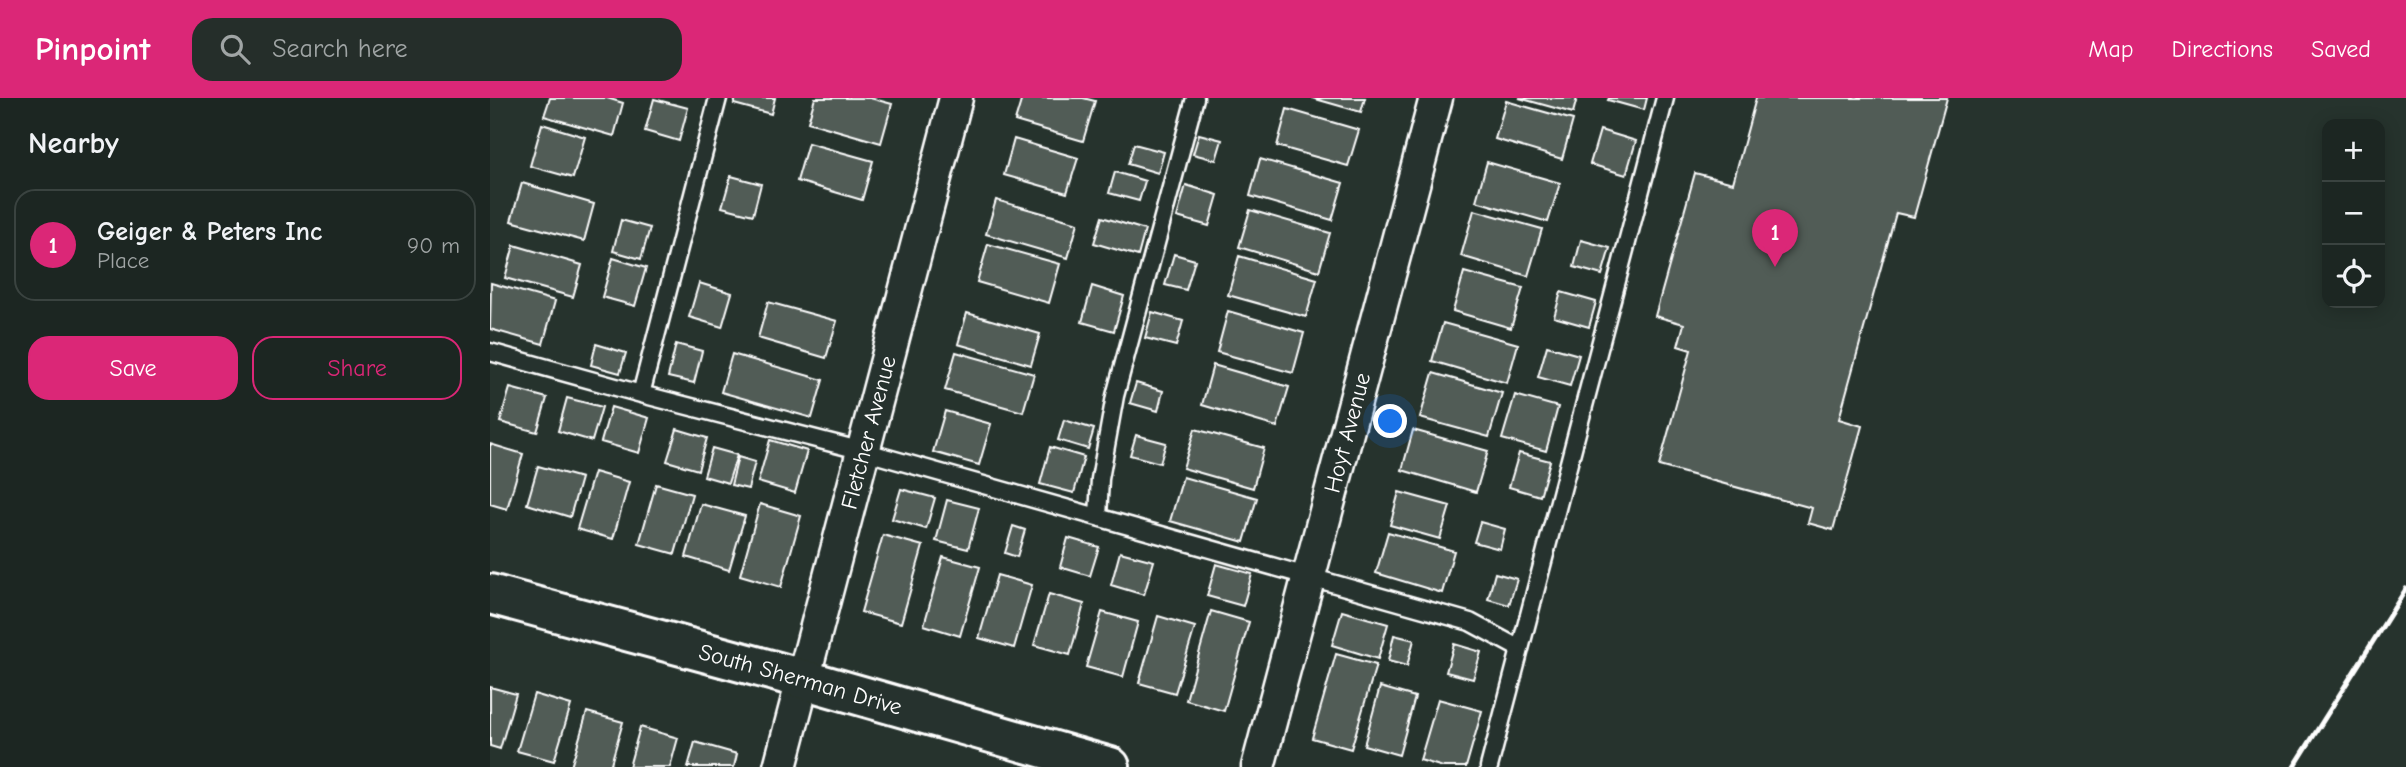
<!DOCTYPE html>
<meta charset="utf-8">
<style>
:root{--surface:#1c2622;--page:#252e2a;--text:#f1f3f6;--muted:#a0a5a5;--line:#3a4340;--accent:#db2777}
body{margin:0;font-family:"Comic Neue",sans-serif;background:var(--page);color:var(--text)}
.controls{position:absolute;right:21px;top:21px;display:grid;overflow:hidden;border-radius:14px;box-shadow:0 4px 18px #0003}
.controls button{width:63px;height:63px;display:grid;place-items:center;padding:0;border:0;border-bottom:2px solid var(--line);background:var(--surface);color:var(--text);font:35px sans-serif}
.you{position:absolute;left:901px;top:324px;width:24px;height:24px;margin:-18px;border:5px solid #fff;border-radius:50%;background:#1a73e8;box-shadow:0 0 0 10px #1a73e833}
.badge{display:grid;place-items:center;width:46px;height:46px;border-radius:50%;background:var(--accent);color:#fff;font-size:23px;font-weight:700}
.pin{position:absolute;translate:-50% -58px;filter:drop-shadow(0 2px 4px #0008)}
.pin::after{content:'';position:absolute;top:37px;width:24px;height:21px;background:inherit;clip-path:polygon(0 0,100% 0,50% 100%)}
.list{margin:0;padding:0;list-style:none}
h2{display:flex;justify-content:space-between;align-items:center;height:91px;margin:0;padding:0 28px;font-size:30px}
h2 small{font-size:23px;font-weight:400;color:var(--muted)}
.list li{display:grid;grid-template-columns:46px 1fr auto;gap:21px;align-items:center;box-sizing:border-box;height:112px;margin:0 14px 14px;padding:0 14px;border:2px solid var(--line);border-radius:21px}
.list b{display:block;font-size:26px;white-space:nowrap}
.list p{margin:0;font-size:23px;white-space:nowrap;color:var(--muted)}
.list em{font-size:23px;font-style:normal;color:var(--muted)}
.actions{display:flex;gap:14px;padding:21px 28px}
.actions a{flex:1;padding:16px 0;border:2px solid var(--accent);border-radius:21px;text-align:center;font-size:24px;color:var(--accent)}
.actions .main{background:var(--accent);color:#fff}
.icon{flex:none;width:38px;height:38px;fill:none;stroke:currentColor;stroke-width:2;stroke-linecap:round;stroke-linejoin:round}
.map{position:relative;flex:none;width:1916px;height:669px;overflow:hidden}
header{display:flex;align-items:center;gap:42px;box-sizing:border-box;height:98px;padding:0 35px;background:var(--accent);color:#fff}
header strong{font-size:33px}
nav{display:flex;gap:38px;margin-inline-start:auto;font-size:24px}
.search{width:490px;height:63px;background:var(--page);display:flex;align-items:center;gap:18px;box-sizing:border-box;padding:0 24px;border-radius:21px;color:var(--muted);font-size:26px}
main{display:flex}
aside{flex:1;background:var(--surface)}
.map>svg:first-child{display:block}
</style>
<header>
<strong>Pinpoint</strong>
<div class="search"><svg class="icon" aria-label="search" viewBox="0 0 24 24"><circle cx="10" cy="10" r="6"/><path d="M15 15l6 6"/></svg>Search here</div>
<nav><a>Map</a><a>Directions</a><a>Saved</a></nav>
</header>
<main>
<aside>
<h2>Nearby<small></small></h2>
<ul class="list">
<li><span class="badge">1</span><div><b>Geiger &amp; Peters Inc</b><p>Place</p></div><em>90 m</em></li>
</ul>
<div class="actions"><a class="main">Save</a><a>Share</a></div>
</aside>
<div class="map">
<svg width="1916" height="669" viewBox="0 0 1916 669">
<rect width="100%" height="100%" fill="#26332d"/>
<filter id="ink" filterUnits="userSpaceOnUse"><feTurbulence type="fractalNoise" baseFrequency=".0143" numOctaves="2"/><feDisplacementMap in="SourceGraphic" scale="14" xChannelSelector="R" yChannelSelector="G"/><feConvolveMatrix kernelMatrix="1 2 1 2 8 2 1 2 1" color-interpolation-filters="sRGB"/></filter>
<g filter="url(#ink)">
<path fill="#515c57" stroke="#fff" stroke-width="2" d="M60 0H117L133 5 124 38 54 18Z
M246 0H285L281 16 244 6Z
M325 0H380L402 6 391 45 318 24Z
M532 0H593L605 3 593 43 525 23Z
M822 0H875L871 14Z
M1029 0H1087L1083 15Z
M1119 0H1157L1154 12 1118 2Z
M1266 0H1457L1424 119 1406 115 1349 321 1372 328 1343 432 1318 425 1322 410 1169 368 1201 252 1188 248 1194 226 1165 218 1205 75 1243 85Z
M164 1 198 10 189 43 155 33Z
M1016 3 1083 22 1072 61 1005 41Z
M797 11 869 32 858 68 787 48Z
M52 26 95 39 83 80 40 68Z
M1110 32 1146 43 1136 77 1100 66Z
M709 36 732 42 726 62 703 56Z
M524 41 588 60 577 95 514 77Z
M318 45 383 63 372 102 307 83Z
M644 46 674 54 668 75 638 66Z
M770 61 853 85 842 122 760 98Z
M997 64 1070 85 1058 124 986 103Z
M625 74 655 83 649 103 619 95Z
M241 78 271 86 263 117 232 109Z
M32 85 104 106 94 143 21 123Z
M696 87 728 97 719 128 687 119Z
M506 102 588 125 578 160 496 136Z
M760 112 840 135 829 173 749 149Z
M984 112 1052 131 1038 178 971 158Z
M612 119 655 132 648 158 604 145Z
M131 122 160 130 151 161 123 153Z
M1091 142 1120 150 1112 177 1084 169Z
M498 146 570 166 559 205 487 184Z
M24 147 92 167 83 199 15 180Z
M684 156 705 162 696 192 675 187Z
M749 158 827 181 816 219 738 197Z
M123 160 156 170 145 208 112 199Z
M974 174 1033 190 1021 230 963 213Z
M1 185 65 203 53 246 0 231Z
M209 185 242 195 232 229 199 219Z
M602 188 634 198 624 233 592 224Z
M1071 194 1106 204 1099 229 1064 219Z
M278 204 347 223 336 260 268 240Z
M738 213 814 235 803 275 727 254Z
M662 214 693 223 686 248 655 240Z
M477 215 550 236 541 267 468 246Z
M953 225 1028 246 1017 285 942 263Z
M106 246 136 255 130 275 101 267Z
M186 246 212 253 204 285 178 279Z
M1057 248 1089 257 1080 288 1048 279Z
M466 254 544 276 533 314 455 292Z
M242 256 333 282 322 320 231 294Z
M723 267 799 289 787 329 712 307Z
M943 275 1012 295 999 339 930 320Z
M646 285 673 293 668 313 640 305Z
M20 290 57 300 47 334 10 324Z
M1025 297 1068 309 1056 353 1012 341Z
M77 300 112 309 102 343 68 333Z
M121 309 159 320 149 355 111 344Z
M455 313 501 326 489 367 443 354Z
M574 322 604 331 598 351 568 342Z
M187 331 217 340 208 372 177 363Z
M705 331 774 350 763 390 693 370Z
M923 332 998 353 986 394 912 372Z
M646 337 676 345 670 365 640 357Z
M280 342 317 353 305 395 268 384Z
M0 346 33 356 17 411 0 406Z
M560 349 594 359 584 395 550 386Z
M222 350 247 357 238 385 214 378Z
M1029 355 1060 363 1050 398 1019 389Z
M248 359 265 364 258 391 241 387Z
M48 368 91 380 80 419 37 406Z
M104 374 139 384 123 441 87 431Z
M693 379 767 400 754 444 680 423Z
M166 386 202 396 185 456 149 446Z
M411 391 445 400 436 431 402 421Z
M909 394 960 408 950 441 900 427Z
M457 402 489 410 478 451 446 443Z
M211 406 255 418 239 472 196 459Z
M270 406 311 418 291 489 250 477Z
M990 424 1015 431 1010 451 984 444Z
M523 428 535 432 527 459 515 455Z
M898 434 964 453 952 495 886 475Z
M393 437 433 448 411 525 371 514Z
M578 440 609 449 600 478 570 469Z
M630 454 664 463 654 497 621 487Z
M453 459 490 469 470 538 434 527Z
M726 466 762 476 753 508 717 498Z
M1005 475 1027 481 1019 507 998 501Z
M507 477 542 487 524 550 489 540Z
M559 496 594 506 580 557 544 547Z
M721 513 759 524 734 613 696 602Z
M852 513 898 526 888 561 842 547Z
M612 514 648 524 633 579 596 569Z
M668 518 705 529 685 595 649 585Z
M904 537 924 542 917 568 898 563Z
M964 546 991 554 983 581 956 574Z
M846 556 886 567 861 651 822 640Z
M0 589 26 596 10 651 0 648Z
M890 589 925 599 909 657 874 647Z
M44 596 81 607 64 663 27 653Z
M948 601 992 613 976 669H953L930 662Z
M97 614 133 624 120 669H81Z
M150 629 188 640 180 669H139Z
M205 644 247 656 244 669H198Z"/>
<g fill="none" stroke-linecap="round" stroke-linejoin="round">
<defs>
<path id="service" d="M0 254 151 296 373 353 980 524 1030 551
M151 296 228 0
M608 419 610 381 625 298 705 0
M999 669 1175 0"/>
<g id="minor">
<path id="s1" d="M290 669 466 0"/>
<path id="s2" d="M768 669 946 0"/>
</g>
<g id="secondary">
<path id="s3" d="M0 496 288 574 620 669"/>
</g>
</defs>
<use href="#service" stroke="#fff" stroke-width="21"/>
<use href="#minor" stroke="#fff" stroke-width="37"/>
<use href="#secondary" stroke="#fff" stroke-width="44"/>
<use href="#service" stroke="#26332d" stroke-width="16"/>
<use href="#minor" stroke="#26332d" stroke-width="32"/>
<use href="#secondary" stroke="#26332d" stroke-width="38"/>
<path stroke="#fff" stroke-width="5" d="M1804 669 1916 491"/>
</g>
</g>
<g text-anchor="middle" stroke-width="5" stroke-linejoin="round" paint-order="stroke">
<g font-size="23" fill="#fff" stroke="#26332d">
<text dy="8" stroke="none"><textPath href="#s1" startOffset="346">Fletcher Avenue</textPath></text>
<text dy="8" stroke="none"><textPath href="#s2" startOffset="346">Hoyt Avenue</textPath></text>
<text dy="8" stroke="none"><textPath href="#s3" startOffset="322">South Sherman Drive</textPath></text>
</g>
</g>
</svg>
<div class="controls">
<button>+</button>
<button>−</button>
<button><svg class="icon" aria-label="locate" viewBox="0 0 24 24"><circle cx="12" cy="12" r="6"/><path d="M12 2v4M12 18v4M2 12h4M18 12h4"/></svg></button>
</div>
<div class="you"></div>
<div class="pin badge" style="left:1285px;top:169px">1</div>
</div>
</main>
